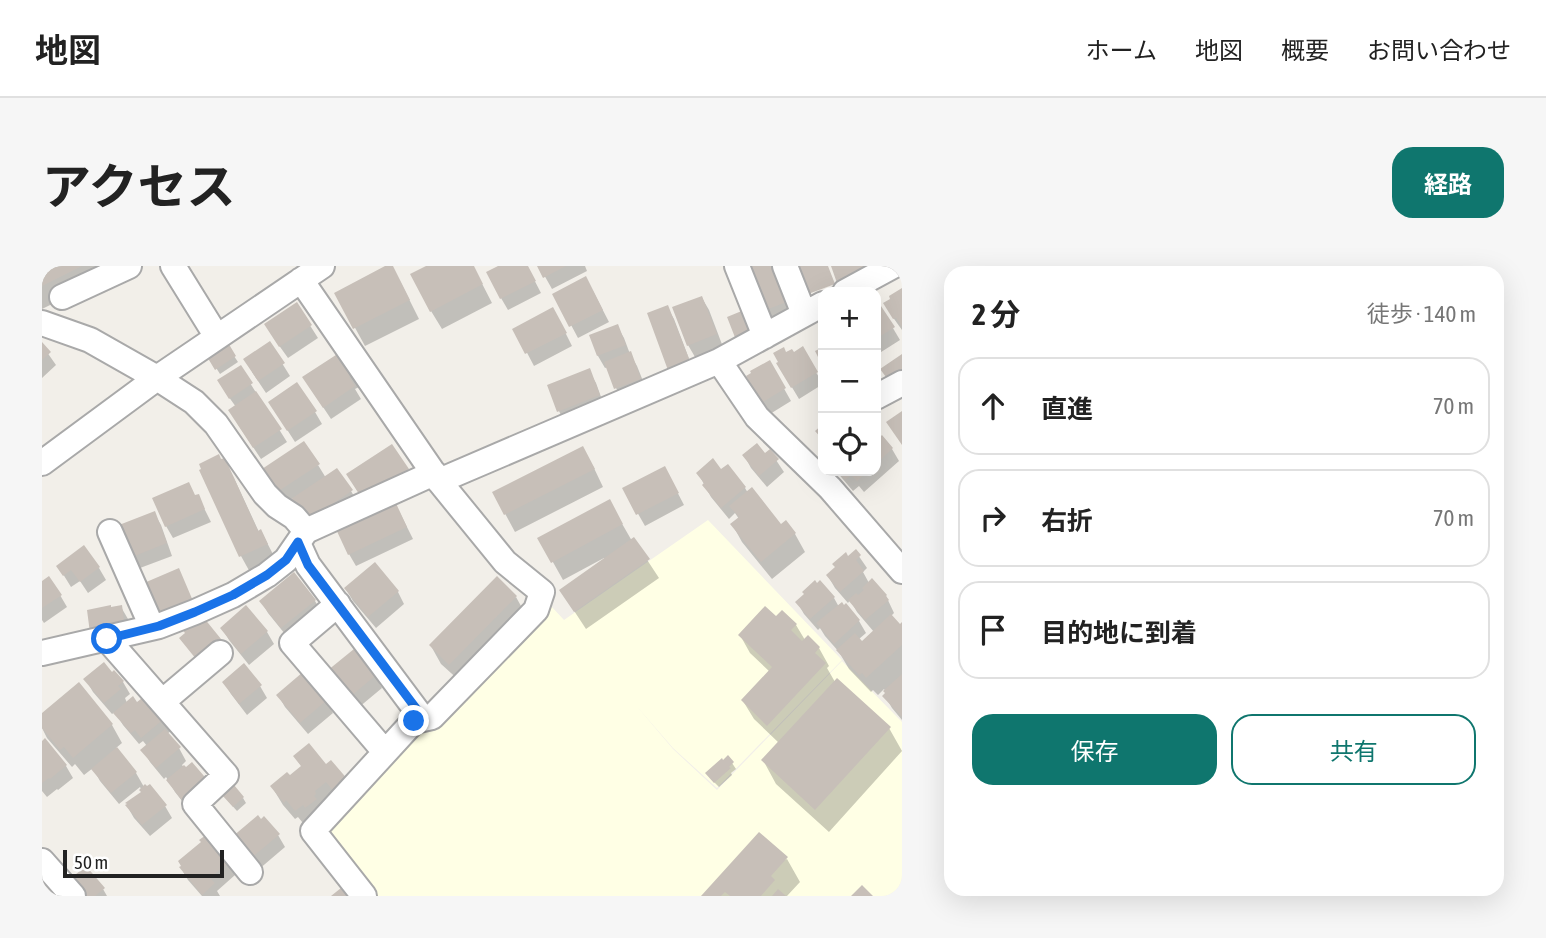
<!DOCTYPE html>
<html lang="ja">
<meta charset="utf-8">
<style>
:root{--surface:#fff;--page:#f6f6f6;--text:#222;--muted:#767676;--line:#e0e0e0;--accent:#0f766e}
body{margin:0;font-family:"Asap Condensed","Noto Sans JP",sans-serif;background:var(--page);color:var(--text)}
.controls{position:absolute;right:21px;top:21px;display:grid;overflow:hidden;border-radius:14px;box-shadow:0 7px 28px #0002}
.controls button{width:63px;height:63px;display:grid;place-items:center;padding:0;border:0;border-bottom:2px solid var(--line);background:var(--surface);color:var(--text);font:35px sans-serif}
.scale{position:absolute;left:21px;bottom:18px;width:161px;box-sizing:border-box;padding-left:7px;border:4px solid #222;border-top:0;font-size:19px;line-height:24px;white-space:nowrap;color:#222;-webkit-text-stroke:5px #fff;paint-order:stroke}
.stop{position:absolute;width:21px;height:21px;margin:-16px;border:5px solid #1a73e8;border-radius:50%;background:#fff}
.stop.end{background:#1a73e8;border-color:#fff;box-shadow:0 2px 7px #0008}
.list{margin:0;padding:0;list-style:none}
h2{display:flex;justify-content:space-between;align-items:center;height:91px;margin:0;padding:0 28px;font-size:30px}
h2 small{font-size:23px;font-weight:400;color:var(--muted)}
.list li{display:grid;grid-template-columns:46px 1fr auto;gap:21px;align-items:center;box-sizing:border-box;height:98px;margin:0 14px 14px;padding:0 14px;border:2px solid var(--line);border-radius:21px}
.list b{display:block;font-size:26px;white-space:nowrap}
.list em{font-size:23px;font-style:normal;color:var(--muted)}
.actions{display:flex;gap:14px;padding:21px 28px}
.actions a{flex:1;padding:16px 0;border:2px solid var(--accent);border-radius:21px;text-align:center;font-size:24px;color:var(--accent)}
.actions .main{background:var(--accent);color:#fff}
.icon{flex:none;width:38px;height:38px;fill:none;stroke:currentColor;stroke-width:2;stroke-linecap:round;stroke-linejoin:round}
.map{position:relative;flex:none;width:860px;height:630px;overflow:hidden;border-radius:21px}
header{display:flex;align-items:center;gap:42px;box-sizing:border-box;height:98px;padding:0 35px;background:var(--surface);border-bottom:2px solid var(--line)}
header strong{font-size:33px}
nav{display:flex;gap:38px;margin-inline-start:auto;font-size:24px}
.intro{display:flex;align-items:center;justify-content:space-between;box-sizing:border-box;height:168px;padding:0 42px}
h1{margin:0;font-size:49px}
.button{padding:18px 32px;border-radius:21px;background:var(--accent);color:#fff;font-size:24px;font-weight:700}
main{display:flex;gap:42px;padding:0 42px}
aside{flex:1;background:var(--surface);border-radius:21px;box-shadow:0 7px 28px #0002}
.map>svg:first-child{display:block}
</style>
<header>
<strong>地図</strong>
<nav><a>ホーム</a><a>地図</a><a>概要</a><a>お問い合わせ</a></nav>
</header>
<div class="intro"><h1>アクセス</h1><a class="button">経路</a></div>
<main>
<div class="map">
<svg width="860" height="630" viewBox="0 0 860 630">
<rect width="100%" height="100%" fill="#f2efe9"/>
<path fill="#ffffe5" d="M666 254 800 394 675 522 631 482 592 437 631 483 675 524 800 395 860 456V630H335L289 572V563L383 463H395L509 340 522 354Z"/>
<path fill="#0003" d="M3 0H87L0 43V2Z
M347 0H349L359 17 377 53 323 80 294 27Z
M387 0H431L450 37 400 63 389 45Z
M460 0H485L499 27 466 44 459 32Z
M497 0H543L545 5 510 23Z
M703 0H737L756 47 729 57Z
M794 19 796 26H781L774 40 768 29Z
M860 24V64L850 50Z
M551 25 567 56 536 72 513 29Z
M660 32 667 44 681 81 653 91 646 79Z
M255 39 276 72 246 92 231 71Z
M625 41 632 53 654 111Z
M839 42 858 74 836 88 834 83V45Z
M518 56 530 80 492 100 473 64Z
M575 60 582 72 588 88 595 100 605 125 581 134 574 122 566 101 563 102 556 90 549 70Z
M184 78 196 96 178 108 166 89Z
M228 78 248 110 224 127 210 106Z
M0 79 14 99 0 112Z
M760 83 781 118 757 133 736 98 744 89 752 88Z
M727 96 749 135 728 148 706 111Z
M198 101 245 176 219 193 195 157 194 141 184 127Z
M547 105 554 117 563 142 523 157 517 145Z
M310 109 317 121 313 123 319 133 289 153 269 123Z
M273 146 280 158 253 176 235 148Z
M834 172 850 183 857 195 822 226 817 220 811 225 794 205H834Z
M728 185 742 206 725 221 709 202 702 189 723 190Z
M182 194 192 212 217 266 219 265 235 296 209 308 199 290 159 205Z
M276 199 284 212 309 225 316 237 273 267 251 232 241 239 226 218Z
M551 200 561 221 473 266 452 227Z
M365 204 372 216 335 241 358 247 371 273 314 300 307 288 330 246 313 221Z
M679 206 703 222 706 227 739 260 743 257 753 268 763 286 730 313 700 276 690 258 697 253 693 247 687 253 669 231 656 207Z
M629 214 642 239 603 260 582 223Z
M156 230 169 256 131 272 124 260Z
M567 235 590 275 592 274 617 312 544 363 519 325 563 294 562 292 521 314 498 273Z
M112 247 119 259 130 290 98 302 91 290Z
M814 286 825 302 821 306 827 317 844 330 852 347 849 350 858 360 860 359V454L850 442 843 430 845 428 842 423 836 429 831 424 829 426 807 403 797 386 783 370 778 362 776 364 762 348 755 336 792 332 797 341 817 355 824 367 817 373 820 377 832 366 815 346 808 334 806 337 793 322 786 310Z
M16 300 57 302 64 314 46 327 38 315 29 321Z
M0 317 18 329 25 341 2 357 0 354Z
M304 323 356 326 362 338 334 362 311 335Z
M474 331 484 349 419 416 399 398 389 380Z
M219 335H273L280 347 247 373 226 347Z
M79 341 86 353 89 374 56 378Z
M204 342 225 366 232 378 207 399 187 374 180 362Z
M740 346 754 359 763 374 777 382 787 400 785 402 793 416 847 462 860 485 787 566 734 518 721 494 737 477 712 453 701 435 728 406 708 387 698 369 734 353Z
M312 385 333 410 340 422 310 447 290 421Z
M44 414 81 416 88 428 83 432 85 437 95 438 122 453 129 465 125 468 137 482 144 495 140 499 144 504 151 549 133 526 124 511 122 513 108 496 101 484 105 480 101 475 97 478 81 459 73 446 70 448 51 426Z
M182 416 218 420 225 432 205 449 189 428Z
M37 419 70 459 80 477 74 482 94 507 102 521 123 540 130 552 108 570 92 552 85 540 101 527 98 521 77 538 58 515 51 502 42 509 33 498 30 501 5 472 0 462V450Z
M236 429 284 435 291 447 266 468 243 441Z
M3 475 24 500 31 512 16 524 15 523 5 531 0 525V477Z
M253 491 284 500 306 516 316 534 305 544 265 562 256 551 253 553 241 539 230 521 248 512 260 501Z
M690 497 694 503 689 507 690 509 677 521 669 513Z
M201 532 204 537 195 545 186 535Z
M236 569 243 581 216 604 192 571Z
M745 593 758 616 745 630H661Z
M186 597 193 609 175 625 178 630H160L146 614 139 602Z
M61 623 65 630H41Z"/>
<path fill="#c7bfb8" d="M0 0H40L0 20Z
M343 0H351L368 34 311 63 292 27Z
M384 0H432L441 18 388 46 368 8Z
M456 0H486L494 15 458 33 444 6Z
M495 0H524L501 12Z
M711 0H737L750 34 721 45 704 2Z
M755 0H786L793 18 766 28Z
M789 0H822L824 5 795 17Z
M544 10 561 44 527 61 510 28Z
M860 22V61L854 52 851 53 841 37 848 33 847 30Z
M660 30 675 68 645 80 630 41Z
M255 36 270 59 237 81 222 58Z
M626 39 649 98 627 107 605 47Z
M839 40 853 61 834 73V43Z
M511 41 525 67 483 88 470 63Z
M707 42 716 65 694 74 685 51Z
M576 58 584 79 555 90 547 69Z
M781 70V101L773 85 781 81 776 73Z
M185 75 194 90 173 104 164 89Z
M228 75 243 97 216 115 201 93Z
M0 76 9 86 0 94Z
M761 80 776 106 749 122 734 97 736 96 731 87 742 81 744 86 750 83 752 86Z
M589 85 599 113 572 123 562 96Z
M297 87 312 108 307 111 313 120 281 142 260 111Z
M860 88V106L847 115 838 103Z
M728 94 744 122 719 137 704 110 709 107 708 105Z
M199 99 211 117 187 133 175 114Z
M548 102 558 129 515 146 505 119Z
M255 116 275 145 245 165 226 136Z
M214 125 240 163 211 182 186 144Z
M860 145V179L844 156Z
M781 158V174L773 165Z
M834 169 837 172 840 169 851 182 834 198Z
M262 175 278 198 232 228 217 205Z
M715 177 723 187 728 183 737 193 717 210 700 189Z
M350 178 367 203 321 234 304 208Z
M541 180 553 203 462 249 450 226Z
M177 188 179 193 183 192 216 265 219 263 226 278 197 291 157 204 159 203 157 198Z
M671 192 679 203 686 198 704 221 679 242 660 219 662 217 654 207Z
M623 200 637 227 594 249 580 222Z
M295 202 311 224 264 256 249 233Z
M795 205H826L815 215 809 209 803 214Z
M147 216 153 229 157 228 163 243 123 261 110 232Z
M710 221 739 258 744 254 754 267 719 296 688 258 697 251 687 240Z
M352 233 365 261 306 289 293 261Z
M568 233 581 258 509 297 495 272Z
M113 245 125 277 90 291 77 259Z
M592 271 608 293 532 346 517 324Z
M42 279 58 301 38 316 29 304 21 310 14 300Z
M814 283 819 289 814 294 822 305 798 326 784 309 793 301 790 298 804 286 806 290Z
M333 296 357 325 326 351 302 322Z
M137 302 151 335 116 350 102 317Z
M252 306 274 334 239 362 217 335Z
M7 310 20 329 0 342V315Z
M455 310 475 330 407 399 387 379Z
M830 312 845 329 844 330 847 334 823 354 806 334 814 327 816 329 822 324 820 322Z
M773 314 775 317 778 314 793 331 768 353 753 336 762 328 760 326Z
M800 336 802 339 804 337 818 354 792 378 774 357Z
M69 339V341L80 339 83 362 48 367 45 344Z
M204 339 226 365 199 388 178 362Z
M723 340 734 350 740 344 755 358 749 364 760 375 766 369 778 381 773 387 784 397 725 460 699 434 730 401 696 369Z
M849 348 858 358 860 356V379L824 412 820 407 817 409 794 384 813 367 820 375Z
M162 352 179 373 154 393 137 372 143 367 138 361 145 355 150 361Z
M312 383 334 409 302 436 280 409Z
M62 396 70 406 72 404 82 415 76 420 79 423 62 437 41 413Z
M202 397 220 419 197 438 180 416Z
M261 406 285 434 258 457 234 429Z
M860 408V451L840 430 843 427 841 425Z
M795 412 849 461 773 544 719 494Z
M37 416 71 458 31 492 22 481 18 484 0 462V447Z
M104 429 123 452 99 472 93 464 89 467 71 447 91 430 95 436Z
M123 463 139 481 114 502 98 484Z
M3 472 25 499 8 513 7 512 0 517V475Z
M267 477 284 498 289 494 307 515 293 527 284 516 273 525 274 528 272 530 275 533 263 542 261 539 253 545 244 534 242 537 228 520 245 506 248 509 259 500 251 490Z
M75 481 95 506 69 527 49 503Z
M686 489 692 496 687 501 689 502 672 517 663 507 680 492 681 494Z
M150 496 168 517 143 538 124 514 142 499 144 501Z
M103 518 105 520 108 518 125 539 100 559 83 539 85 538 83 537 99 526 97 524Z
M192 519 202 531 191 541 180 529Z
M216 549 219 553 222 550 238 568 208 593 190 571Z
M717 566 746 591 729 610 733 614 719 630H688L683 626 679 630H659Z
M164 569 187 596 168 612 173 617 160 629 137 601 139 600 136 595 159 576 157 574Z
M44 600 63 622 53 630H42L28 613Z
M820 619 831 630H809Z
M299 622 305 630H289Z
M736 623 744 630H730Z"/>
<g fill="none" stroke-linecap="round" stroke-linejoin="round">
<defs>
<path id="street" d="M131 0 175 71
M695 0 723 70
M743 0 762 48
M259 14 397 215 463 296 500 326 494 344 390 451 372 455 271 565 322 630
M803 26 851 0
M20 31 87 0
M0 57 48 74 115 112 152 136 174 158 223 228 235 240 252 251 264 265
M677 95 715 151 788 222 860 305
M834 131 860 117
M0 197 115 112 280 0
M397 215 677 95 781 38
M68 266 110 361
M256 277 266 299 381 453
M296 338 250 377 343 486
M65 373 184 509 153 538 208 606
M0 387 117 360 153 346 191 329 225 309 244 294 264 265 392 207
M120 436 178 387
M0 595 31 630"/>
</defs>
<use href="#street" stroke="#a9a9a9" stroke-width="28"/>
<use href="#street" stroke="#fff" stroke-width="24"/>
</g>
<g fill="none" stroke-linecap="round" stroke-linejoin="round">
<path stroke="#1a73e8" stroke-width="9" d="M65 373 117 360 153 346 191 329 225 309 244 294 256 276 266 299 382 453 372 455"/>
</g>
</svg>
<div class="controls">
<button>+</button>
<button>−</button>
<button><svg class="icon" aria-label="locate" viewBox="0 0 24 24"><circle cx="12" cy="12" r="6"/><path d="M12 2v4M12 18v4M2 12h4M18 12h4"/></svg></button>
</div>
<div class="scale">50 m</div>
<div class="stop" style="left:65px;top:373px"></div>
<div class="stop end" style="left:372px;top:455px"></div>
</div>
<aside>
<h2>2 分<small>徒歩 · 140 m</small></h2>
<ul class="list">
<li><svg class="icon" aria-label="ahead" viewBox="0 0 24 24"><path d="M12 20V5M6 11l6-6 6 6"/></svg><div><b>直進</b></div><em>70 m</em></li>
<li><svg class="icon" aria-label="right" viewBox="0 0 24 24"><path d="M7 20v-9h11M14 6l5 5-5 5"/></svg><div><b>右折</b></div><em>70 m</em></li>
<li><svg class="icon" aria-label="arrive" viewBox="0 0 24 24"><path d="M6 21V4h12l-3 4 3 4H6"/></svg><div><b>目的地に到着</b></div></li>
</ul>
<div class="actions"><a class="main">保存</a><a>共有</a></div>
</aside>
</main>
